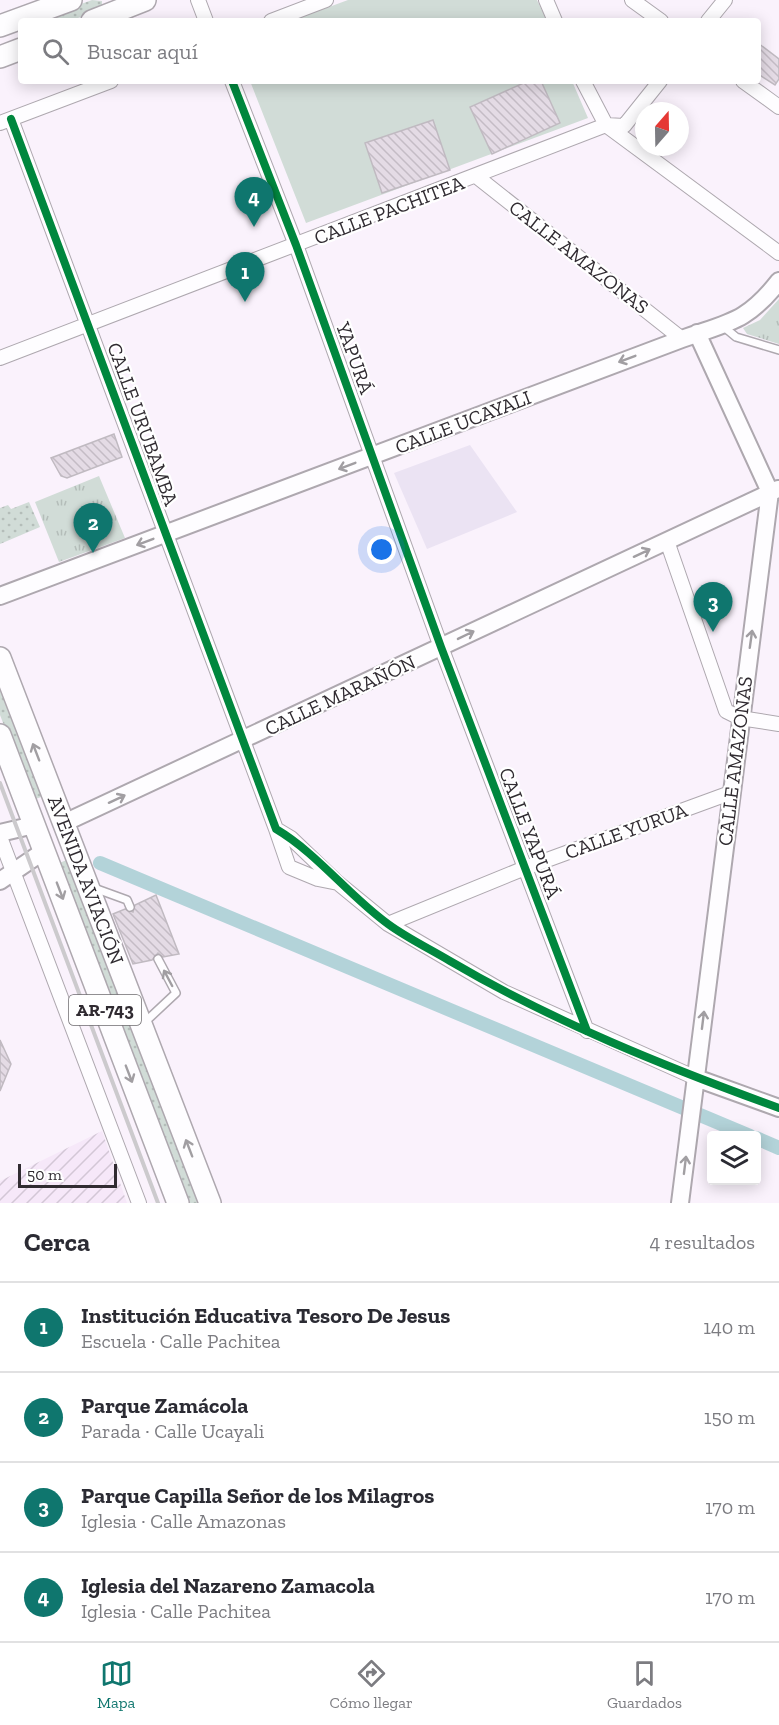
<!DOCTYPE html>
<html lang="es">
<meta charset="utf-8">
<style>
:root{--surface:#fff;--page:#f7f7f7;--text:#2b2b33;--muted:#7c7c81;--line:#e1e1e2;--accent:#0f766e}
body{margin:0;font-family:"Zilla Slab",serif;background:var(--page);color:var(--text)}
.controls{position:absolute;right:18px;bottom:18px;display:grid;overflow:hidden;border-radius:6px;box-shadow:0 3px 15px #0003}
.controls button{width:54px;height:54px;display:grid;place-items:center;padding:0;border:0;border-bottom:2px solid var(--line);background:var(--surface);color:var(--text);font:30px sans-serif}
.compass{position:absolute;left:635px;top:102px;width:54px;height:54px;border-radius:50%;background:var(--surface);box-shadow:0 3px 15px #0003;rotate:20deg}
.scale{position:absolute;left:18px;bottom:15px;width:99px;box-sizing:border-box;padding-left:6px;border:3px solid #302b31;border-top:0;font-size:16px;line-height:21px;white-space:nowrap;color:#302b31;-webkit-text-stroke:4px #fff;paint-order:stroke}
.you{position:absolute;left:382px;top:550px;width:21px;height:21px;margin:-15px;border:4px solid #fff;border-radius:50%;background:#1a73e8;box-shadow:0 0 0 9px #1a73e833}
.badge{display:grid;place-items:center;width:39px;height:39px;border-radius:50%;background:var(--accent);color:#fff;font-size:20px;font-weight:700}
.pin{position:absolute;translate:-50% -50px;filter:drop-shadow(0 2px 3px #0008)}
.pin::after{content:'';position:absolute;top:32px;width:21px;height:18px;background:inherit;clip-path:polygon(0 0,100% 0,50% 100%)}
.list{margin:0;padding:0;list-style:none}
h2{display:flex;justify-content:space-between;align-items:center;height:78px;margin:0;padding:0 24px;font-size:26px}
h2 small{font-size:20px;font-weight:400;color:var(--muted)}
.list li{display:grid;grid-template-columns:39px 1fr auto;gap:18px;align-items:center;box-sizing:border-box;height:90px;padding:0 24px;border-top:2px solid var(--line)}
.list b{display:block;font-size:22px;white-space:nowrap}
.list p{margin:0;font-size:20px;white-space:nowrap;color:var(--muted)}
.list em{font-size:20px;font-style:normal;color:var(--muted)}
.icon{flex:none;width:33px;height:33px;fill:none;stroke:currentColor;stroke-width:2;stroke-linecap:round;stroke-linejoin:round}
.map{position:relative;flex:none;width:779px;height:1203px;overflow:hidden}
.search{position:absolute;background:var(--surface);box-shadow:0 3px 15px #0003;left:18px;right:18px;top:18px;height:66px;display:flex;align-items:center;gap:15px;box-sizing:border-box;padding:0 21px;border-radius:6px;color:var(--muted);font-size:22px}
.sheet{height:438px;background:var(--surface)}
nav{display:flex;justify-content:space-around;align-items:center;box-sizing:border-box;height:84px;border-top:2px solid var(--line);background:var(--surface);font-size:16px;color:var(--muted)}
nav a{display:grid;justify-items:center;gap:3px}
nav .on{color:var(--accent)}
.map>svg:first-child{display:block}
</style>
<div class="map">
<svg width="779" height="1203" viewBox="0 0 779 1203">
<defs>
<pattern id="industrial-furrows" width="10" height="10" patternUnits="userSpaceOnUse" patternTransform="scale(1.5)"><rect width="10" height="10" fill="#f6e8f9"/><path d="M-1 1l2-2M0 10L10 0M9 11l2-2" fill="none" stroke="#d3c7d6"/></pattern>
<pattern id="grass-dots" width="8" height="8" patternUnits="userSpaceOnUse" patternTransform="scale(1.5)"><rect width="8" height="8" fill="#d1dcd7"/><path d="M2 2h.1M6 6h.1" fill="none" stroke="#b4bdb9" stroke-width="1.8" stroke-linecap="round"/></pattern>
<pattern id="park-tufts" width="24" height="20" patternUnits="userSpaceOnUse" patternTransform="scale(1.5)"><rect width="24" height="20" fill="#d1dcd7"/><path d="M3 7l-1-3M5 7V3M7 7l1-3M15 17l-1-3M17 17v-4M19 17l1-3" fill="none" stroke="#b4bdb9"/></pattern>
<pattern id="building-back-hatch" width="6" height="6" patternUnits="userSpaceOnUse" patternTransform="scale(1.5)"><rect width="6" height="6" fill="#e4dbe5"/><path d="M-1 5l2 2M0 0l6 6M5-1l2 2" fill="none" stroke="#c4bcc5"/></pattern>
</defs>
<rect width="100%" height="100%" fill="#faf2fc"/>
<path fill="url(#industrial-furrows)" d="M102 1131 127 1203H0V1181Z"/>
<path fill="#ebe3f3" d="M470 445 517 512 427 549 394 473Z"/>
<path fill="url(#grass-dots)" d="M92 0 102 1V9L70 21H35Z
M29 502 40 527 0 544V508L8 505 11 509Z
M0 681 44 796 33 800 0 715Z
M69 859 201 1203H187L57 864Z"/>
<path fill="url(#park-tufts)" d="M779 299V344L747 334 743 328 760 320Z
M99 476 125 538 59 562 35 502Z"/>
<path fill="#d1dcd7" d="M348 0H537L547 21H291Z
M250 81H572L588 118 306 223Z"/>
<g fill="none" stroke-linecap="round" stroke-linejoin="round">
<path stroke="#b3d3d9" stroke-width="14" d="M100 863 750 1136
M756 1138 779 1148"/>
</g>
<path fill="url(#building-back-hatch)" stroke="#c0bac1" stroke-width="1.5" d="M758 43 779 59V79L775 85 758 74Z
M528 81H541L560 123 492 154 470 107Z
M433 120 450 170 382 193 365 143Z
M114 434 122 457 67 478 61 476 51 458Z
M156 895 179 954 163 957 158 953 152 960 133 964 113 914 125 909 133 912 135 905Z
M0 1040 11 1064 0 1091Z"/>
<g fill="none" stroke-linecap="round" stroke-linejoin="round">
<defs>
<path id="service" d="M724 327 736 337 779 350
M94 888 127 900 130 907
M144 1023 176 993 158 959"/>
<path id="minor" d="M198 0 206 21
M546 0 555 21
M632 0 661 21
M271 21 326 0
M708 21 725 0
M232 81 296 245 441 647 587 1031
M583 81 606 125 779 253
M743 81 779 107
M11 119 276 829 291 838 338 883 388 924 504 992 696 1078
M0 123 111 81
M476 176 682 339
M0 358 606 125 624 126 660 81
M667 541 726 711 740 718 779 724
M276 829 289 867 318 879 338 883
M0 837 139 1203
M388 924 525 868 730 793"/>
<path id="tertiary" d="M0 596 682 339C729 322 746 323 779 281
M64 823 778 489
M0 833 34 825
M0 881 44 851
M696 1078 779 1108
M680 1203 770 492 697 333"/>
<path id="primary" d="M92 21 145 0
M0 26 71 0
M0 57 21 49
M0 658 210 1203
M0 735 178 1203"/>
</defs>
<use href="#service" stroke="#aea8af" stroke-width="10"/>
<use href="#minor" stroke="#aea8af" stroke-width="16"/>
<use href="#tertiary" stroke="#aea8af" stroke-width="20"/>
<use href="#primary" stroke="#aea8af" stroke-width="24"/>
<use href="#service" stroke="#fefdff" stroke-width="7"/>
<use href="#minor" stroke="#fefdff" stroke-width="14"/>
<use href="#tertiary" stroke="#fefdff" stroke-width="16"/>
<use href="#primary" stroke="#fefdff" stroke-width="21"/>
<path stroke="#cccacd" stroke-width="4" d="M0 783 158 1203"/>
<defs>
<path id="cycleway" d="M232 81 296 245 441 647 587 1031
M11 119 276 829C318 854 348 895 388 924 407 938 430 949 450 961 554 1022 666 1067 779 1108"/>
</defs>
<use href="#cycleway" stroke="#fff" stroke-width="11"/>
<use href="#cycleway" stroke="#00873e" stroke-width="8"/>
</g>
<defs><path id="oneway-shaft" d="M-6 0H5M1.5-3L5.5 0L1.5 3" fill="none" stroke-width="1.6" stroke-linecap="round" stroke-linejoin="round" transform="scale(1.5)"/></defs>
<g stroke="#a19ea2">
<use href="#oneway-shaft" transform="translate(627 359) rotate(159)"/>
<use href="#oneway-shaft" transform="translate(347 466) rotate(159)"/>
<use href="#oneway-shaft" transform="translate(145 542) rotate(159)"/>
<use href="#oneway-shaft" transform="translate(642 553) rotate(-25)"/>
<use href="#oneway-shaft" transform="translate(466 635) rotate(-26)"/>
<use href="#oneway-shaft" transform="translate(751 639) rotate(-82)"/>
<use href="#oneway-shaft" transform="translate(36 752) rotate(-111)"/>
<use href="#oneway-shaft" transform="translate(117 799) rotate(-25)"/>
<use href="#oneway-shaft" transform="translate(60 891) rotate(69)"/>
<use href="#oneway-shaft" transform="translate(168 978) rotate(-118)"/>
<use href="#oneway-shaft" transform="translate(703 1020) rotate(-83)"/>
<use href="#oneway-shaft" transform="translate(129 1074) rotate(69)"/>
<use href="#oneway-shaft" transform="translate(189 1148) rotate(-111)"/>
<use href="#oneway-shaft" transform="translate(685 1165) rotate(-83)"/>
</g>
<g text-anchor="middle" stroke-width="4.5" stroke-linejoin="round" paint-order="stroke">
<rect fill="#fff" stroke="#6e6b6f" stroke-width="1.5" x="69" y="995" width="72" height="30" rx="4.5"/>
<g font-size="18" font-weight="bold" fill="#302b31">
<text x="105" y="1016">AR-743</text>
</g>
<g font-size="20" fill="#302b31" stroke="#fff">
<text transform="translate(389 210) rotate(-21)" y="7">CALLE PACHITEA</text>
<text transform="translate(579 257) rotate(38)" y="7">CALLE AMAZONAS</text>
<text transform="translate(355 358) rotate(70)" y="7">YAPURÁ</text>
<text transform="translate(463 422) rotate(-21)" y="7">CALLE UCAYALI</text>
<text transform="translate(143 424) rotate(70)" y="7">CALLE URUBAMBA</text>
<text transform="translate(340 695) rotate(-25)" y="7">CALLE MARAÑÓN</text>
<text transform="translate(735 761) rotate(-83)" y="7">CALLE AMAZONAS</text>
<text transform="translate(626 831) rotate(-20)" y="7">CALLE YURUA</text>
<text transform="translate(530 833) rotate(69)" y="7">CALLE YAPURÁ</text>
<text transform="translate(86 880) rotate(69)" y="7">AVENIDA AVIACIÓN</text>
</g>
</g>
</svg>
<div class="controls">
<button><svg class="icon" aria-label="layers" viewBox="0 0 24 24"><path d="M12 4l9 5-9 5-9-5zM3 14l9 5 9-5"/></svg></button>
</div>
<svg class="compass" viewBox="-18 -18 36 36"><path d="M0-13l5 13h-10z" fill="#e53935"/><path d="M0 13l5-13h-10z" fill="#7c7c81"/></svg>
<div class="scale">50 m</div>
<div class="you"></div>
<div class="pin badge" style="left:245px;top:302px">1</div>
<div class="pin badge" style="left:93px;top:553px">2</div>
<div class="pin badge" style="left:713px;top:632px">3</div>
<div class="pin badge" style="left:254px;top:227px">4</div>
<div class="search"><svg class="icon" aria-label="search" viewBox="0 0 24 24"><circle cx="10" cy="10" r="6"/><path d="M15 15l6 6"/></svg>Buscar aquí</div>
</div>
<section class="sheet">
<h2>Cerca<small>4 resultados</small></h2>
<ul class="list">
<li><span class="badge">1</span><div><b>Institución Educativa Tesoro De Jesus</b><p>Escuela · Calle Pachitea</p></div><em>140 m</em></li>
<li><span class="badge">2</span><div><b>Parque Zamácola</b><p>Parada · Calle Ucayali</p></div><em>150 m</em></li>
<li><span class="badge">3</span><div><b>Parque Capilla Señor de los Milagros</b><p>Iglesia · Calle Amazonas</p></div><em>170 m</em></li>
<li><span class="badge">4</span><div><b>Iglesia del Nazareno Zamacola</b><p>Iglesia · Calle Pachitea</p></div><em>170 m</em></li>
</ul>
</section>
<nav>
<a class="on"><svg class="icon" aria-label="map" viewBox="0 0 24 24"><path d="M3 6l6-2 6 2 6-2v14l-6 2-6-2-6 2zM9 4v14M15 6v14"/></svg>Mapa</a>
<a><svg class="icon" aria-label="directions" viewBox="0 0 24 24"><path d="M12 3l9 9-9 9-9-9zM9 14v-3h6M13 9l2 2-2 2"/></svg>Cómo llegar</a>
<a><svg class="icon" aria-label="saved" viewBox="0 0 24 24"><path d="M7 4h10v16l-5-4-5 4z"/></svg>Guardados</a>
</nav>
